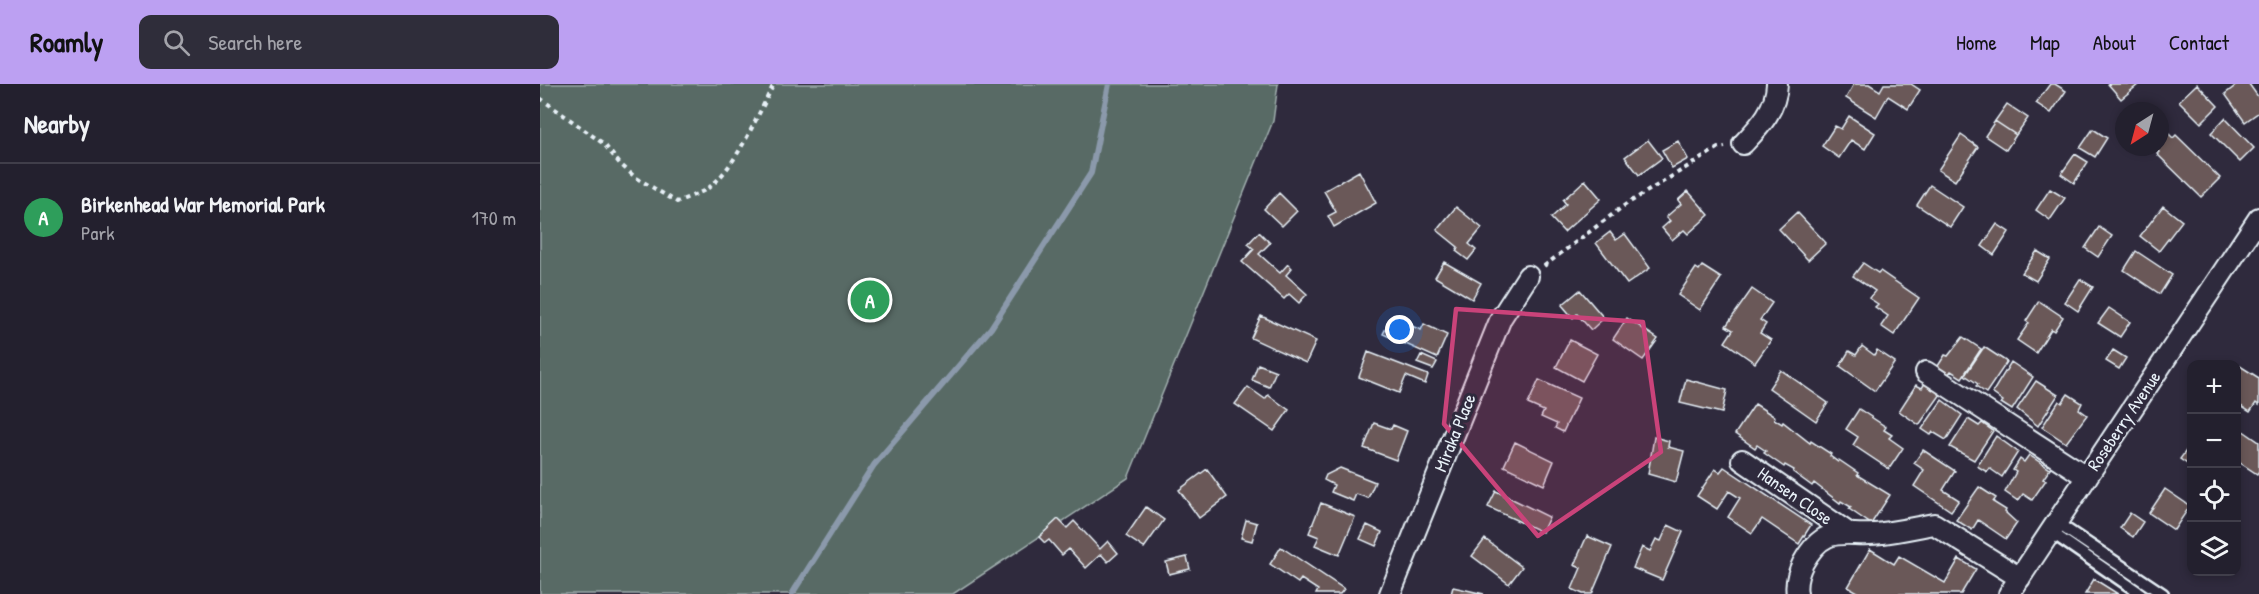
<!DOCTYPE html>
<meta charset="utf-8">
<style>
:root{--surface:#23202e;--page:#2f2d3a;--text:#f1f3f6;--muted:#a3a3aa;--line:#403e4a;--accent:#bca0f2}
body{margin:0;font-family:"Patrick Hand",sans-serif;background:var(--page);color:var(--text)}
.controls{position:absolute;right:18px;bottom:18px;display:grid;overflow:hidden;border-radius:12px;box-shadow:0 3px 9px #0003}
.controls button{width:54px;height:54px;display:grid;place-items:center;padding:0;border:0;border-bottom:2px solid var(--line);background:var(--surface);color:var(--text);font:30px sans-serif}
.compass{position:absolute;left:1575px;top:18px;width:54px;height:54px;border-radius:50%;background:var(--surface);box-shadow:0 3px 9px #0003;rotate:216deg}
.you{position:absolute;left:860px;top:246px;width:21px;height:21px;margin:-15px;border:4px solid #fff;border-radius:50%;background:#1a73e8;box-shadow:0 0 0 9px #1a73e833}
.badge{display:grid;place-items:center;width:39px;height:39px;border-radius:50%;background:var(--accent);color:#fff;font-size:20px;font-weight:700}
.pin{position:absolute;translate:-50% -50%;border:3px solid #fff;box-shadow:0 2px 6px #0006}
.list{margin:0;padding:0;list-style:none}
h2{display:flex;justify-content:space-between;align-items:center;height:78px;margin:0;padding:0 24px;font-size:26px}
h2 small{font-size:20px;font-weight:400;color:var(--muted)}
.list li{display:grid;grid-template-columns:39px 1fr auto;gap:18px;align-items:center;box-sizing:border-box;height:108px;padding:0 24px;border-top:2px solid var(--line)}
.list b{display:block;font-size:22px;white-space:nowrap}
.list p{margin:0;font-size:20px;white-space:nowrap;color:var(--muted)}
.list em{font-size:20px;font-style:normal;color:var(--muted)}
.icon{flex:none;width:33px;height:33px;fill:none;stroke:currentColor;stroke-width:2;stroke-linecap:round;stroke-linejoin:round}
.map{position:relative;flex:none;width:1719px;height:510px;overflow:hidden}
header{display:flex;align-items:center;gap:36px;box-sizing:border-box;height:84px;padding:0 30px;background:var(--accent);color:#111}
header strong{font-size:28px}
nav{display:flex;gap:33px;margin-inline-start:auto;font-size:21px}
.search{width:420px;height:54px;background:var(--page);display:flex;align-items:center;gap:15px;box-sizing:border-box;padding:0 21px;border-radius:12px;color:var(--muted);font-size:22px}
main{display:flex}
aside{flex:1;background:var(--surface)}
.map>svg:first-child{display:block}
</style>
<header>
<strong>Roamly</strong>
<div class="search"><svg class="icon" aria-label="search" viewBox="0 0 24 24"><circle cx="10" cy="10" r="6"/><path d="M15 15l6 6"/></svg>Search here</div>
<nav><a>Home</a><a>Map</a><a>About</a><a>Contact</a></nav>
</header>
<main>
<aside>
<h2>Nearby<small></small></h2>
<ul class="list">
<li><span class="badge" style="background:#2e9e5b">A</span><div><b>Birkenhead War Memorial Park</b><p>Park</p></div><em>170 m</em></li>
</ul>
</aside>
<div class="map">
<svg width="1719" height="510" viewBox="0 0 1719 510">
<rect width="100%" height="100%" fill="#2f2a3d"/>
<filter id="ink" filterUnits="userSpaceOnUse"><feTurbulence type="fractalNoise" baseFrequency=".0167" numOctaves="2"/><feDisplacementMap in="SourceGraphic" scale="12" xChannelSelector="R" yChannelSelector="G"/><feConvolveMatrix kernelMatrix="1 2 1 2 8 2 1 2 1" color-interpolation-filters="sRGB"/></filter>
<g filter="url(#ink)">
<path fill="#586b65" stroke="#a0aeae" stroke-width="1.5" d="M0 0H738L733 37 588 394 413 510H0Z"/>
<g fill="none" stroke-linecap="round" stroke-linejoin="round">
<path stroke="#8b99ab" stroke-width="6" d="M252 510 334 381 451 244 551 89 569 0"/>
</g>
<path fill="#6a5958" stroke="#e8f1f8" stroke-width="1.5" d="M1314 0H1329L1340 7 1344 0H1371L1380 6 1368 25 1348 12 1336 33 1306 14Z
M1510 0H1515L1526 7 1511 29 1496 19Z
M1568 0H1599L1581 15Z
M1657 0 1678 22 1661 39 1639 17Z
M1698 0H1709L1719 14V28L1705 38 1685 10Z
M1467 20 1488 34 1476 51 1455 37Z
M1309 32 1335 49 1325 65 1311 56 1299 74 1282 62 1295 42 1301 45Z
M1685 34 1714 64 1700 78 1671 49Z
M1455 37 1476 51 1466 66 1445 52Z
M1553 45 1567 54 1555 73 1540 64Z
M1625 46 1633 54 1636 51 1680 94 1661 113 1617 70 1619 68 1614 63H1620V52Z
M1421 51 1438 63 1415 97 1398 86Z
M1108 56 1122 74 1099 91 1085 73Z
M1138 57 1148 75 1132 84 1122 66Z
M1535 70 1548 78 1534 99 1521 90Z
M819 87 836 119 794 143 788 132 796 128 784 107Z
M1045 96 1061 115 1024 148 1011 134 1026 120 1023 116Z
M1390 101 1423 123 1410 143 1377 121Z
M1510 105 1525 114 1510 136 1496 126Z
M1148 107 1169 131 1148 150 1144 146 1132 156 1122 144 1130 137 1126 133 1141 120 1138 116Z
M739 109 757 127 742 142 724 125Z
M1623 122 1642 137 1619 167 1600 152Z
M916 123 942 144 929 160 936 166 928 176 916 167 918 163 897 146Z
M1257 128 1286 159 1268 176 1239 145Z
M1457 140 1469 148 1454 171 1442 162Z
M1559 143 1572 152 1558 173 1545 164Z
M719 148 730 159 719 170 740 189 748 180 752 184 746 191 767 210 759 219 749 210 744 215 702 178 714 165 708 160Z
M1070 148 1076 156 1085 150 1110 184 1087 200 1056 159Z
M1497 167 1510 175 1496 197 1482 189Z
M1596 167 1632 191 1620 210 1584 186Z
M904 178 941 199 932 215 895 193Z
M1323 179 1338 189 1340 187 1379 214 1354 251 1341 242 1348 232 1335 223 1338 220 1329 214 1335 207 1313 192Z
M1162 182 1181 194 1160 226 1138 211 1156 184 1159 186Z
M1540 195 1553 203 1538 227 1525 218Z
M1212 205 1232 219 1220 236 1226 240 1220 249 1231 256 1215 279 1185 258 1193 246 1186 242Z
M1040 206 1064 234 1051 246 1037 230 1033 234 1022 221Z
M1499 217 1523 233 1514 247 1511 245 1496 269 1477 256 1489 239 1486 237Z
M1569 224 1590 238 1580 253 1558 239Z
M721 232 776 257 766 279 711 254Z
M1087 234 1118 255 1103 276 1073 255Z
M860 237 881 246 884 240 907 251 897 274 843 250 847 242Z
M1423 253 1441 265 1422 294 1411 287 1407 292 1396 285 1405 271 1408 272Z
M1030 256 1057 270 1042 297 1016 283Z
M1322 262 1334 271 1337 266 1355 278 1335 307 1300 282 1309 267 1316 271Z
M1444 263 1467 278 1446 309 1436 302 1438 300 1425 291Z
M1573 266 1586 274 1579 285 1566 277Z
M828 268 888 291 885 300 866 292 859 309 819 293Z
M881 271 897 278 893 285 877 279Z
M1471 278 1493 293 1472 326 1461 319 1463 317 1452 309Z
M718 280 736 287 729 303 712 296Z
M1700 282 1719 294V321L1716 319 1710 328 1696 319V299L1698 296 1696 287Z
M1241 286 1288 319 1276 337 1229 304Z
M1146 295 1187 306 1182 329 1140 319Z
M999 296 1039 314 1023 348 1015 344 1017 340 1001 333 1004 327 988 320Z
M1496 297 1518 311 1498 342 1477 325Z
M1385 299 1401 310 1379 341 1359 327 1376 301 1382 304Z
M708 303 725 315 728 311 749 326 734 347 695 320Z
M1528 310 1542 319 1539 325 1547 331 1526 359 1502 343 1519 317 1522 319Z
M1402 316 1422 331 1406 356 1393 348 1391 351 1382 345Z
M1215 320 1235 333 1234 335 1242 340 1243 338 1270 359 1271 357 1291 370 1290 372 1298 378 1299 376 1318 389 1317 391 1350 411 1331 440 1309 425 1311 423 1301 417 1300 419 1274 399 1272 402 1253 388 1254 386 1245 381 1244 383 1224 369 1226 367 1217 361 1215 364 1195 350Z
M1319 325 1346 343 1344 346 1352 351 1349 354 1363 364 1349 385 1313 361 1318 353 1306 345Z
M1428 335 1439 342 1442 339 1453 347 1434 376 1410 363Z
M834 339 851 345 853 341 867 347 856 376 824 364Z
M1696 342 1719 358V387L1717 390 1696 376Z
M1456 352 1478 368 1462 393 1449 384 1447 388 1437 382Z
M1114 353 1129 357 1128 363 1144 367 1136 398 1108 390Z
M975 358 1014 377 1004 401 964 382Z
M1651 360H1652V383L1640 375Z
M1383 366 1415 387 1403 406 1419 416 1411 427 1374 402 1384 386 1374 379Z
M1489 371 1510 385 1503 395 1506 396 1492 416 1483 410 1478 417 1465 408 1476 388 1473 386 1480 375 1484 378Z
M1184 383 1271 441 1259 460 1222 435 1212 449 1188 433 1200 414 1189 407 1177 425 1157 412 1175 385 1180 388Z
M800 384 835 398 828 414 816 410 813 417 791 408 794 401 784 396 786 391Z
M667 385 687 413 659 434 639 406Z
M1439 403 1456 414 1453 418 1466 426 1465 428 1477 439 1466 455 1438 436 1432 446 1416 436Z
M1625 405 1650 422 1634 446 1609 429Z
M956 407 1009 433 1002 448 948 423Z
M781 419 815 433 799 471 775 461 779 453 769 449Z
M606 423 624 436 604 464 586 452Z
M1590 429 1603 438 1593 453 1580 444Z
M518 435 527 444 534 437 560 465 568 457 578 469 568 478 561 470 546 484 529 465 522 471 509 456 505 459 499 453Z
M706 436 717 439 712 457 701 454Z
M827 441 842 448 836 462 820 455Z
M1128 441 1143 448 1122 496 1093 484 1102 463 1110 467 1116 455 1121 457Z
M1047 452 1072 463 1052 510H1043L1032 505 1041 484 1034 481Z
M945 455 982 483 969 500 932 472Z
M741 463 804 505 800 510H776L778 506 761 495 758 499 730 480Z
M1330 465 1354 480 1359 472 1405 499 1419 475 1436 485 1421 510H1320L1308 503Z
M647 473 650 485 629 490 626 478Z
M1554 495 1578 510H1545Z
M913 503 944 510H911Z"/>
<g fill="none" stroke-linecap="round" stroke-linejoin="round">
<defs>
<path id="lane" d="M1517 439 1623 510
M1511 448 1601 510"/>
<path id="street" d="M1203 60C1220 42 1236 26 1237 0
M1386 288 1547 393
M1202 376 1307 448
M850 510 961 234 988 192
M1257 510C1255 499 1258 489 1263 479 1287 436 1306 455 1343 449 1360 447 1377 443 1394 440L1480 494
M1469 510 1719 134"/>
</defs>
<use href="#lane" stroke="#e8f1f8" stroke-width="15"/>
<use href="#street" stroke="#e8f1f8" stroke-width="24"/>
<path stroke="#e8f1f8" stroke-width="4" stroke-dasharray="4.5 4.5" stroke-linecap="butt" d="M0 14 64 60 80 80 95 93 137 118C146 114 158 110 167 105 196 84 217 32 234 0
M1004 182 1085 121 1178 64 1185 63"/>
<use href="#lane" stroke="#2f2a3d" stroke-width="10"/>
<use href="#street" stroke="#2f2a3d" stroke-width="20"/>
</g>
</g>
<path fill="#ca437a" fill-opacity="0.2" stroke="#ca437a" stroke-width="4.5" stroke-linejoin="round" d="M916 225 1103 238 1121 368 998 452 904 340Z"/>
<g text-anchor="middle" stroke-width="6" stroke-linejoin="round" paint-order="stroke">
<g font-size="18" fill="#e8f1f8" stroke="#2f2a3d">
<text transform="translate(1584 337) rotate(-56)" y="6">Roseberry Avenue</text>
<text transform="translate(915 349) rotate(-68)" y="6">Miraka Place</text>
<text transform="translate(1255 412) rotate(35)" y="6">Hansen Close</text>
</g>
</g>
</svg>
<div class="controls">
<button>+</button>
<button>−</button>
<button><svg class="icon" aria-label="locate" viewBox="0 0 24 24"><circle cx="12" cy="12" r="6"/><path d="M12 2v4M12 18v4M2 12h4M18 12h4"/></svg></button>
<button><svg class="icon" aria-label="layers" viewBox="0 0 24 24"><path d="M12 4l9 5-9 5-9-5zM3 14l9 5 9-5"/></svg></button>
</div>
<svg class="compass" viewBox="-18 -18 36 36"><path d="M0-13l5 13h-10z" fill="#e53935"/><path d="M0 13l5-13h-10z" fill="#a3a3aa"/></svg>
<div class="you"></div>
<div class="pin badge" style="left:330px;top:216px;background:#2e9e5b">A</div>
</div>
</main>
